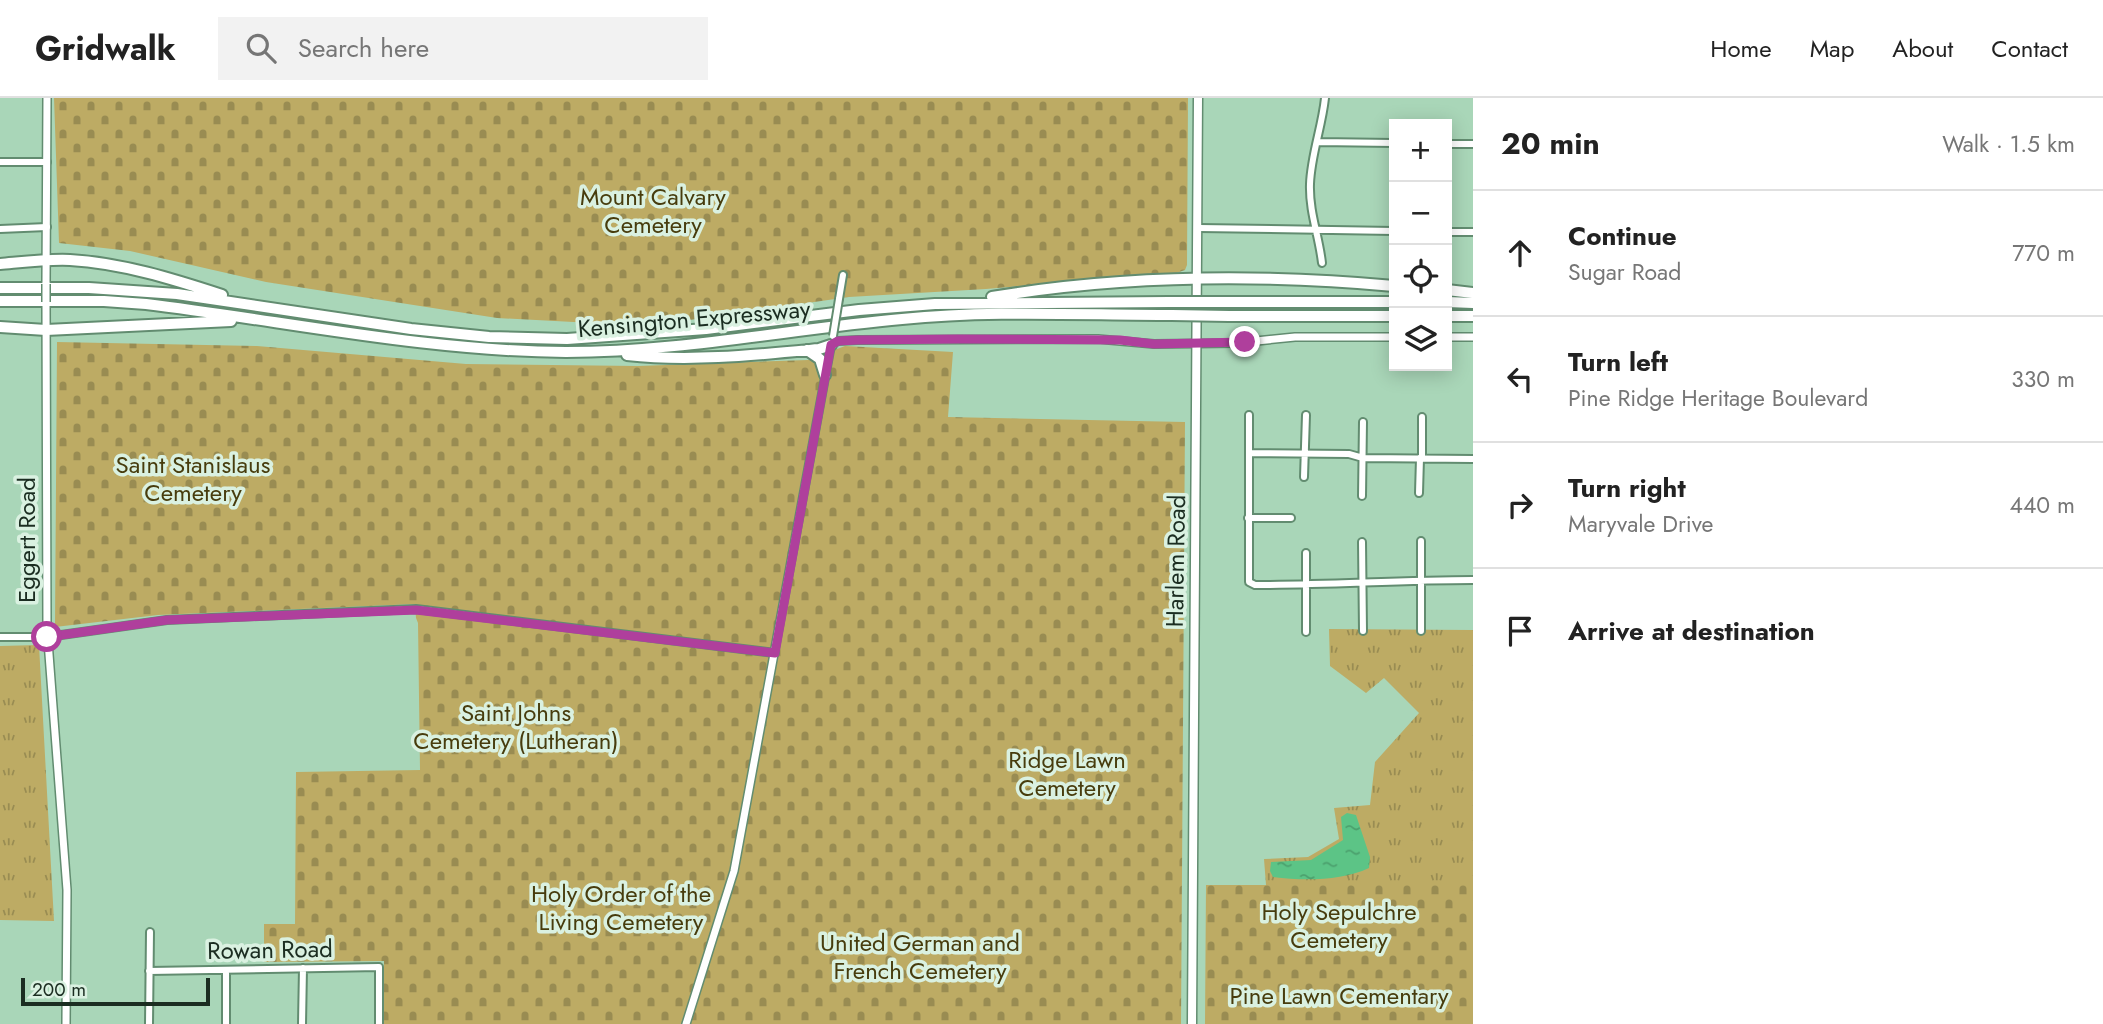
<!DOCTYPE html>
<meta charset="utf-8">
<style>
:root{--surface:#fff;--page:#f2f2f2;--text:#222;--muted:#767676;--line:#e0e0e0}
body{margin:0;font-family:Jost,sans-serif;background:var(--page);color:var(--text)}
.controls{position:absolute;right:21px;top:21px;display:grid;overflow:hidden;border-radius:0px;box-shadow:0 4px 18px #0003}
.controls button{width:63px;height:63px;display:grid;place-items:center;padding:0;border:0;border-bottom:2px solid var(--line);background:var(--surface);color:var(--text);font:35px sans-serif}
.scale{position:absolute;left:21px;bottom:18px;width:189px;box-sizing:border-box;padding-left:7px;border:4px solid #1b2d21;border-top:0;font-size:19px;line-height:24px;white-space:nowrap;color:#1b2d21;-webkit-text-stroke:5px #daf1e1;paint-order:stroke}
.stop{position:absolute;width:21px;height:21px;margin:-16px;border:5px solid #af3f9c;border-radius:50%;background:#fff}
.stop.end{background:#af3f9c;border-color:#fff;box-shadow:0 2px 7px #0008}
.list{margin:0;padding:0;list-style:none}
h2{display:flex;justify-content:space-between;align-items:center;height:91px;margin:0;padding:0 28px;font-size:30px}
h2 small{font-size:23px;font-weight:400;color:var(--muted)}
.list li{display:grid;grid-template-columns:46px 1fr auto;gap:21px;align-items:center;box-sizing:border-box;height:126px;padding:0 28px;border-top:2px solid var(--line)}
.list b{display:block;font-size:26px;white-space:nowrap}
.list p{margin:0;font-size:23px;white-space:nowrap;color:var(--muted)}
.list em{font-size:23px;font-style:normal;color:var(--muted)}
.icon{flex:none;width:38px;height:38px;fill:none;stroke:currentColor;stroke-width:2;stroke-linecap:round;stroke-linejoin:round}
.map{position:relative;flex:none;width:1473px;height:926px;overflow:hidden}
header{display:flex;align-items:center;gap:42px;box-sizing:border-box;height:98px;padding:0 35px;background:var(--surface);border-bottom:2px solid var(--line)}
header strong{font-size:33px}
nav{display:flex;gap:38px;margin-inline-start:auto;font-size:24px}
.search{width:490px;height:63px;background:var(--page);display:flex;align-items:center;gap:18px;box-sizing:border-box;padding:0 24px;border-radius:0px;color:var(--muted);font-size:26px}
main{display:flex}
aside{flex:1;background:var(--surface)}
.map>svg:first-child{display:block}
</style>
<header>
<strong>Gridwalk</strong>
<div class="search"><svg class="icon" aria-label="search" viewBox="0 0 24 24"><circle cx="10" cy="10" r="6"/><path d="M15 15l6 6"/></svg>Search here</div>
<nav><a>Home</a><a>Map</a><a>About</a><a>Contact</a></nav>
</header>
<main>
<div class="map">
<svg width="1473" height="926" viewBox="0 0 1473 926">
<defs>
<pattern id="grass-tufts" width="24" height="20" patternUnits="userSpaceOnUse" patternTransform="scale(1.75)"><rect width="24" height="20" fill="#bdab64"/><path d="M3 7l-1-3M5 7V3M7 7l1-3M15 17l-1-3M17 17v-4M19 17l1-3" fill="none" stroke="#998c52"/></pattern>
<pattern id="cemetery-stones" width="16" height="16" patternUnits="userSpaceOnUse" patternTransform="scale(1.75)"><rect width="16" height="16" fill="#bdab64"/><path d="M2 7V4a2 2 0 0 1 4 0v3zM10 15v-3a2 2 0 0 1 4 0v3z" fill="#998c52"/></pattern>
<pattern id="water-ripples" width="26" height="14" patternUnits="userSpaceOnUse" patternTransform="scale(1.75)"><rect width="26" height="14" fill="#5cc486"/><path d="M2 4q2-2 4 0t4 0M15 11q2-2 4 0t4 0" fill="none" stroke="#4ba06d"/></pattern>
</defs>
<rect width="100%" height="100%" fill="#a9d6b8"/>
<path fill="url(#grass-tufts)" d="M1329 531 1473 532V787H1266L1264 761 1308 759 1339 741 1334 710 1370 707 1375 664 1419 615 1384 580 1366 595 1330 568Z
M39 547 54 823 0 822V548Z"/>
<path fill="url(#cemetery-stones)" d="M54 0H1188L1187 167 1185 172 1176 175 986 191 849 199 648 228 497 220 266 184 130 153 59 145Z
M57 244 257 248 466 266 638 268 808 262 845 248 953 254 948 319 1185 324 1181 926H383L384 863 264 864V826H295L296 674 420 672 418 525 416 520 415 506 158 517 55 529Z
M1206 787H1473V926H1205Z"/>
<path fill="url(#water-ripples)" d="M1347 715 1356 717 1370 759 1369 770C1341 783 1304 783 1273 779L1270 773 1271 764 1311 762 1343 742 1341 719Z"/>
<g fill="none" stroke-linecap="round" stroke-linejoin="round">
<defs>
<path id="minor" d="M1318 44 1394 45
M1447 46H1473
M0 64H47
M1199 130 1394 133
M0 131 47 129
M1447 134H1473
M1322 165C1319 138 1309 114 1310 86 1311 57 1322 29 1325 0
M839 201 843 177
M1249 317V484L1255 487C1328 487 1400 482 1473 482
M1422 319V360
M1249 355 1349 356 1363 360 1473 361
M1304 379 1306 317
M1419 395 1420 360
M1362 398 1363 324
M1248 420H1291
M1421 443V533
M1362 444 1363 533
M1306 455V534
M0 539H47L167 522 416 511 775 555
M149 873 379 869V926
M149 926 150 834
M226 926V872
M302 926 303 870"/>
<path id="tertiary" d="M46 186 47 0
M46 204 47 530 67 792 66 926
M1447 239H1473
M686 926 734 773 831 247 838 243 858 242 1098 241 1154 246 1237 245 1295 239H1394"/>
<path id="secondary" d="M1192 926 1198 0"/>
<path id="motorway" d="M0 166C23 164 47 161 70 162 122 165 173 181 222 197
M0 190H89L177 196 411 231 489 239 567 241 706 231 859 212 935 206 1169 204
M1447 192 1473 195
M992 199C1124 177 1261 176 1394 188
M0 203H104L146 206C286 223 424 253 566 254 679 254 790 231 902 221 992 212 1082 217 1172 217
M1229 204H1394
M1447 204 1473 205
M1229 218H1394
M1447 218H1473
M0 229 46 232 231 223
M807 252 820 261 825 277
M627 257C690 264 756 257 819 251L831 247"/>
</defs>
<use href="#minor" stroke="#628c70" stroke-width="10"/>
<use href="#tertiary" stroke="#628c70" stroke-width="10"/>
<use href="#secondary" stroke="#628c70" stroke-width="11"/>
<use href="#motorway" stroke="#628c70" stroke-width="14"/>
<use href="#minor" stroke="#fff" stroke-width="6"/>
<use href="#tertiary" stroke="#fff" stroke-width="7"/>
<use href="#secondary" stroke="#fff" stroke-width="8"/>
<use href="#motorway" stroke="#fff" stroke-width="10"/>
<defs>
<path id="minor-bridge" d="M833 238 839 201"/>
<path id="tertiary-bridge" d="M46 186V204"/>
<path id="motorway-bridge" d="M1169 204H1229
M1172 217 1229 218"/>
</defs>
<use href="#minor-bridge" stroke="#628c70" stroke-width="10" stroke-linecap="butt"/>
<use href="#tertiary-bridge" stroke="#628c70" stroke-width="10" stroke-linecap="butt"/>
<use href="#motorway-bridge" stroke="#628c70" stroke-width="14" stroke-linecap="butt"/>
<use href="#minor-bridge" stroke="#fff" stroke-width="6"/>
<use href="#tertiary-bridge" stroke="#fff" stroke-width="7"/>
<use href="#motorway-bridge" stroke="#fff" stroke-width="10"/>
</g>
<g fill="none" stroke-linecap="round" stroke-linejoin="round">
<path stroke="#af3f9c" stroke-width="9" d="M47 539 167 522 416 512 775 555 831 247 838 243 858 242 957 241 1120 242 1154 246 1245 244"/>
</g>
<g text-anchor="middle" stroke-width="7" stroke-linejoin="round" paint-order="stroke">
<g font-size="24" fill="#473c0d" stroke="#daf1e1">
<text x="653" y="107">Mount Calvary<tspan x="653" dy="28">Cemetery</tspan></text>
<text x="193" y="375">Saint Stanislaus<tspan x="193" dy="28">Cemetery</tspan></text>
<text x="516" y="623">Saint Johns<tspan x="516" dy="28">Cemetery (Lutheran)</tspan></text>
<text x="1067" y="670">Ridge Lawn<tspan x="1067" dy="28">Cemetery</tspan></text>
<text x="621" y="804">Holy Order of the<tspan x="621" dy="28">Living Cemetery</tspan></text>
<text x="1339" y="822">Holy Sepulchre<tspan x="1339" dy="28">Cemetery</tspan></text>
<text x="920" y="853">United German and<tspan x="920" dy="28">French Cemetery</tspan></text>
<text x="1339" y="906">Pine Lawn Cementary</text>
</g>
<g font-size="24" fill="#1b2d21" stroke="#daf1e1">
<text transform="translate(694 221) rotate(-5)" y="8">Kensington Expressway</text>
<text transform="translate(27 442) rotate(-90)" y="8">Eggert Road</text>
<text transform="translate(1176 463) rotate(-89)" y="8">Harlem Road</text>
<text transform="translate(270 852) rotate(-1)" y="8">Rowan Road</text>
</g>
</g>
</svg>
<div class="controls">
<button>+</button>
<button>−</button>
<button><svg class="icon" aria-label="locate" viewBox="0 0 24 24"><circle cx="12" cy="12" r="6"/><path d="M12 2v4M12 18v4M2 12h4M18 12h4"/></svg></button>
<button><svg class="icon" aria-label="layers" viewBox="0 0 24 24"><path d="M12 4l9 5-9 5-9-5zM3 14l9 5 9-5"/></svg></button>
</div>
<div class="scale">200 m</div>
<div class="stop" style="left:47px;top:539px"></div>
<div class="stop end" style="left:1245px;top:244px"></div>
</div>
<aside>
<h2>20 min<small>Walk · 1.5 km</small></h2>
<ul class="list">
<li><svg class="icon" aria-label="ahead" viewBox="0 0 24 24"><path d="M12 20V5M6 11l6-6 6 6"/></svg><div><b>Continue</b><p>Sugar Road</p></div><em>770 m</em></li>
<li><svg class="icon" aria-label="left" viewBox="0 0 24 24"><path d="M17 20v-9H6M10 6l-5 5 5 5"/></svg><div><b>Turn left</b><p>Pine Ridge Heritage Boulevard</p></div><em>330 m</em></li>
<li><svg class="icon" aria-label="right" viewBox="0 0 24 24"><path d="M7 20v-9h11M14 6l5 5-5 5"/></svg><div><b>Turn right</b><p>Maryvale Drive</p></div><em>440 m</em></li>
<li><svg class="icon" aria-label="arrive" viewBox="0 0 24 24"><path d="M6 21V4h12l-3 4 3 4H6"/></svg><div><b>Arrive at destination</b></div></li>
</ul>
</aside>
</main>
